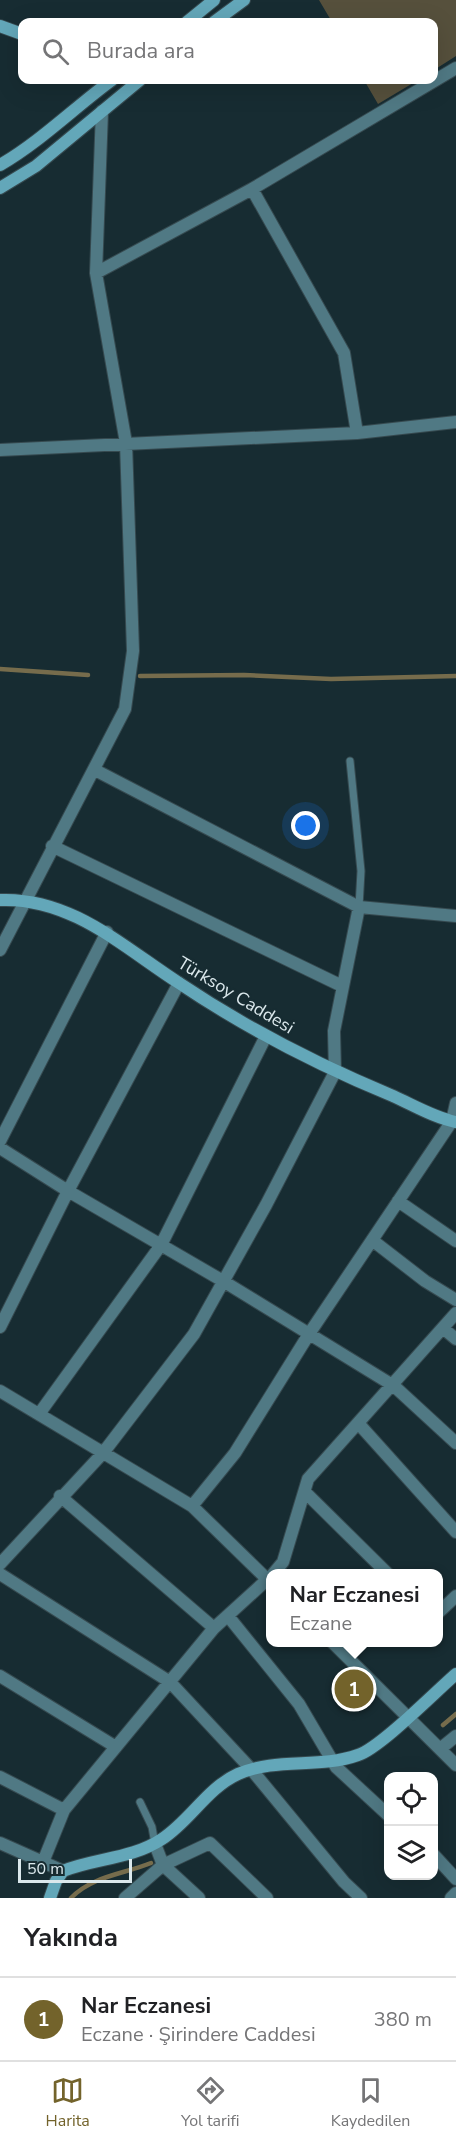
<!DOCTYPE html>
<html lang="tr">
<meta charset="utf-8">
<style>
:root{--surface:#fff;--page:#f2f2f2;--text:#202124;--muted:#757577;--line:#e0e0e0;--accent:#73632b}
body{margin:0;font-family:"Nunito Sans",sans-serif;background:var(--page);color:var(--text)}
.controls{position:absolute;right:18px;bottom:18px;display:grid;overflow:hidden;border-radius:12px;box-shadow:0 6px 24px #0002}
.controls button{width:54px;height:54px;display:grid;place-items:center;padding:0;border:0;border-bottom:2px solid var(--line);background:var(--surface);color:var(--text);font:30px sans-serif}
.scale{position:absolute;left:18px;bottom:15px;width:114px;box-sizing:border-box;padding-left:6px;border:3px solid #dbe8ec;border-top:0;font-size:16px;line-height:21px;white-space:nowrap;color:#dbe8ec;-webkit-text-stroke:4px #172c32;paint-order:stroke}
.you{position:absolute;left:306px;top:826px;width:21px;height:21px;margin:-15px;border:4px solid #fff;border-radius:50%;background:#1a73e8;box-shadow:0 0 0 9px #1a73e833}
.badge{display:grid;place-items:center;width:39px;height:39px;border-radius:50%;background:var(--accent);color:#fff;font-size:20px;font-weight:700}
.pin{position:absolute;translate:-50% -50%;border:3px solid #fff;box-shadow:0 2px 6px #0006}
.popup{position:absolute;left:266px;top:1569px;width:177px;height:78px;box-sizing:border-box;display:grid;place-content:center;border-radius:12px;background:var(--surface);filter:drop-shadow(0 2px 4px #0005);font-size:20px;white-space:nowrap;color:var(--muted)}
.popup b{font-size:22px;color:var(--text)}
.popup::after{content:'';position:absolute;left:50%;top:100%;margin-left:-12px;border:12px solid transparent;border-top-color:var(--surface)}
.list{margin:0;padding:0;list-style:none}
h2{display:flex;justify-content:space-between;align-items:center;height:78px;margin:0;padding:0 24px;font-size:26px}
h2 small{font-size:20px;font-weight:400;color:var(--muted)}
.list li{display:grid;grid-template-columns:39px 1fr auto;gap:18px;align-items:center;box-sizing:border-box;height:84px;padding:0 24px;border-top:2px solid var(--line)}
.list b{display:block;font-size:22px;white-space:nowrap}
.list p{margin:0;font-size:20px;white-space:nowrap;color:var(--muted)}
.list em{font-size:20px;font-style:normal;color:var(--muted)}
.icon{flex:none;width:33px;height:33px;fill:none;stroke:currentColor;stroke-width:2;stroke-linecap:round;stroke-linejoin:round}
.map{position:relative;flex:none;width:456px;height:1898px;overflow:hidden}
.search{position:absolute;background:var(--surface);box-shadow:0 6px 24px #0002;left:18px;right:18px;top:18px;height:66px;display:flex;align-items:center;gap:15px;box-sizing:border-box;padding:0 21px;border-radius:12px;color:var(--muted);font-size:22px}
.sheet{height:162px;background:var(--surface)}
nav{display:flex;justify-content:space-around;align-items:center;box-sizing:border-box;height:84px;border-top:2px solid var(--line);background:var(--surface);font-size:16px;color:var(--muted)}
nav a{display:grid;justify-items:center;gap:3px}
nav .on{color:var(--accent)}
.map>svg:first-child{display:block}
</style>
<div class="map">
<svg width="456" height="1898" viewBox="0 0 456 1898">
<rect width="100%" height="100%" fill="#172c32"/>
<path fill="#56503c" d="M319 0H456V56L434 70V22H332Z
M364 80H418L378 104Z"/>
<g fill="none" stroke-linecap="round" stroke-linejoin="round">
<path stroke="#766c4c" stroke-width="4.5" d="M0 669 88 675
M140 676 244 675 331 679 456 676
M443 1725 456 1714
M71 1898C92 1876 124 1874 151 1863"/>
<defs>
<path id="lane" d="M350 761 361 871 359 907
M140 1802 152 1827 155 1844"/>
<path id="street" d="M252 189 344 353 357 433
M96 273 252 189 456 68
M0 450 357 433 456 422
M95 770 359 907 456 916
M52 846 342 986
M0 950 125 709 133 651 126 443 96 273 102 111
M0 1141 107 932
M0 1148 68 1191 223 1281 394 1386 456 1443
M398 1201 456 1241
M372 1240 425 1281 456 1300
M0 1327 68 1191 179 983
M444 1329 456 1339
M0 1391 192 1506 270 1582
M39 1414 161 1245 266 1036
M358 1423 456 1532
M306 1493 388 1574
M60 1496 214 1628
M192 1506 235 1453 309 1334 452 1121 456 1103
M0 1564 103 1453 194 1334 266 1205 335 1072 334 1031 359 907
M0 1574 170 1682 251 1769 344 1882 361 1898
M273 1574 283 1562 308 1479 456 1313
M438 1613 456 1596
M228 1616 299 1704 336 1767 388 1815
M332 1642 456 1765
M0 1676 116 1747
M440 1749 456 1736
M0 1777 64 1810
M0 1843 63 1871
M155 1844 163 1865 199 1898
M434 1855 456 1879
M43 1862 64 1810 214 1628 270 1577
M125 1898 163 1865 210 1843 267 1898
M451 1898 456 1893"/>
<path id="secondary" d="M187 22 214 0
M214 22 244 0
M0 26 22 34
M0 165C40 142 75 107 112 80
M0 188 36 166 140 80
M0 900C71 897 123 947 179 983 246 1028 318 1065 393 1096 413 1105 435 1118 456 1122
M50 1898 56 1881 63 1871C96 1858 132 1859 162 1839 190 1821 207 1788 238 1774 277 1757 319 1769 358 1755 380 1748 435 1692 456 1674"/>
</defs>
<use href="#lane" stroke="#364a50" stroke-width="9"/>
<use href="#street" stroke="#364a50" stroke-width="14"/>
<use href="#secondary" stroke="#364a50" stroke-width="14"/>
<use href="#lane" stroke="#507984" stroke-width="7"/>
<use href="#street" stroke="#507984" stroke-width="12"/>
<use href="#secondary" stroke="#63a7b9" stroke-width="12"/>
</g>
<g text-anchor="middle" stroke-width="4.5" stroke-linejoin="round" paint-order="stroke">
<g font-size="18" fill="#dbe8ec" stroke="#172c32">
<text transform="translate(236 995) rotate(31)" y="6">Türksoy Caddesi</text>
</g>
</g>
</svg>
<div class="controls">
<button><svg class="icon" aria-label="locate" viewBox="0 0 24 24"><circle cx="12" cy="12" r="6"/><path d="M12 2v4M12 18v4M2 12h4M18 12h4"/></svg></button>
<button><svg class="icon" aria-label="layers" viewBox="0 0 24 24"><path d="M12 4l9 5-9 5-9-5zM3 14l9 5 9-5"/></svg></button>
</div>
<div class="scale">50 m</div>
<div class="you"></div>
<div class="pin badge" style="left:354px;top:1689px">1</div>
<div class="popup"><b>Nar Eczanesi</b>Eczane</div>
<div class="search"><svg class="icon" aria-label="search" viewBox="0 0 24 24"><circle cx="10" cy="10" r="6"/><path d="M15 15l6 6"/></svg>Burada ara</div>
</div>
<section class="sheet">
<h2>Yakında<small></small></h2>
<ul class="list">
<li><span class="badge">1</span><div><b>Nar Eczanesi</b><p>Eczane · Şirindere Caddesi</p></div><em>380 m</em></li>
</ul>
</section>
<nav>
<a class="on"><svg class="icon" aria-label="map" viewBox="0 0 24 24"><path d="M3 6l6-2 6 2 6-2v14l-6 2-6-2-6 2zM9 4v14M15 6v14"/></svg>Harita</a>
<a><svg class="icon" aria-label="directions" viewBox="0 0 24 24"><path d="M12 3l9 9-9 9-9-9zM9 14v-3h6M13 9l2 2-2 2"/></svg>Yol tarifi</a>
<a><svg class="icon" aria-label="saved" viewBox="0 0 24 24"><path d="M7 4h10v16l-5-4-5 4z"/></svg>Kaydedilen</a>
</nav>
